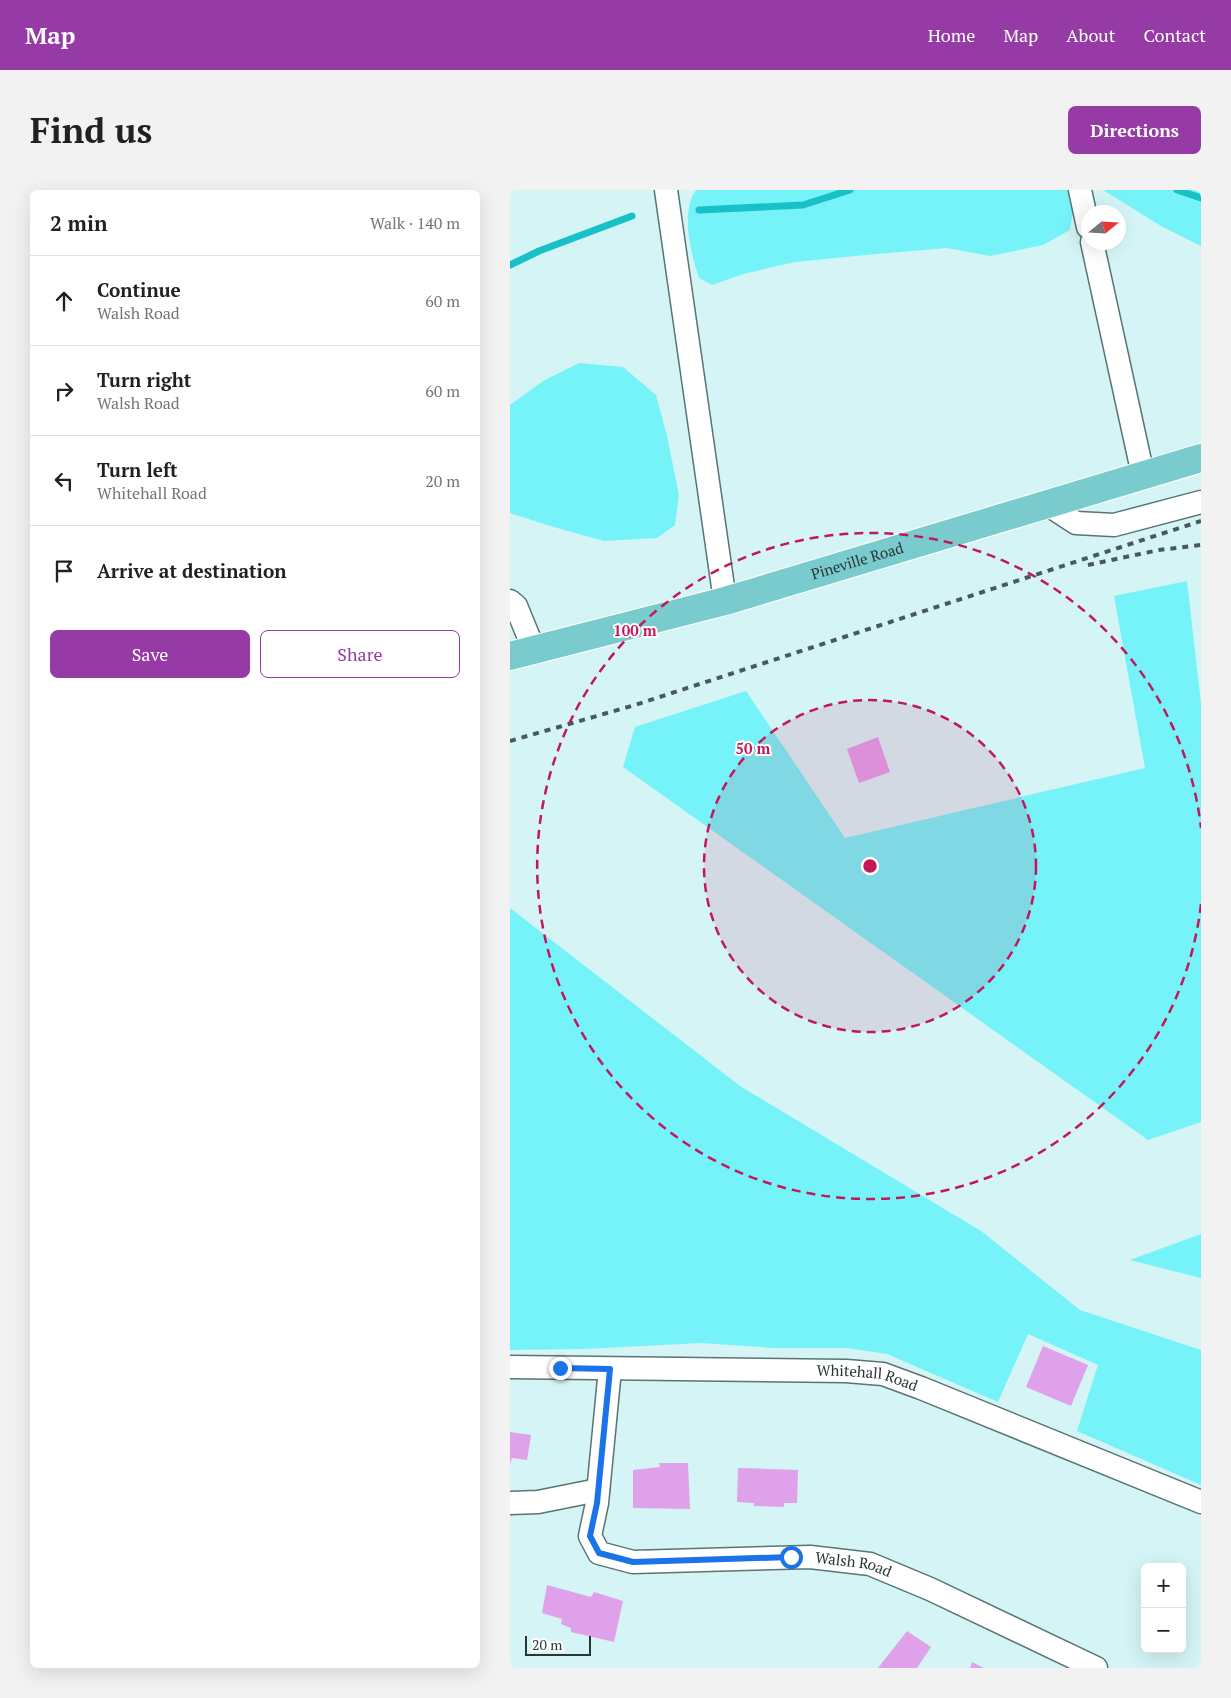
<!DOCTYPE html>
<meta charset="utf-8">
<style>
:root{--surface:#fff;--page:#f2f2f2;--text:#202124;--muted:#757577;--line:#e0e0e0;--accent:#963ba6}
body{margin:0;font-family:"PT Serif",serif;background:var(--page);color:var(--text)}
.controls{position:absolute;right:15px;bottom:15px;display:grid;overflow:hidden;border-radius:8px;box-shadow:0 5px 20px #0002}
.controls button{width:45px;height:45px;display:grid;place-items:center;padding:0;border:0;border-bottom:1px solid var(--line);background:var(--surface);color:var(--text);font:25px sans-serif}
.compass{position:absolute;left:571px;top:15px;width:45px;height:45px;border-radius:50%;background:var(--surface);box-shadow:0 5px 20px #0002;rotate:72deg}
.scale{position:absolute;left:15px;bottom:12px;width:66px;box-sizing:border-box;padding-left:5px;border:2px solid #293536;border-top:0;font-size:14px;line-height:18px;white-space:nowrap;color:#293536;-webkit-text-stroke:4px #fff;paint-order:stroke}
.stop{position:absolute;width:15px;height:15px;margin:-11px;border:4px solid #1a73e8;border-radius:50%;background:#fff}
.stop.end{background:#1a73e8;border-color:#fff;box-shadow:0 1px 5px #0008}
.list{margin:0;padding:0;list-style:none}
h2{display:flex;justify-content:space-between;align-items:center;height:65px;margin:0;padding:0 20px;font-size:21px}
h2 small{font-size:16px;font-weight:400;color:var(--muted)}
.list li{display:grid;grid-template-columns:32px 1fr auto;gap:15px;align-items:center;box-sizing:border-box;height:90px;padding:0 20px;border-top:1px solid var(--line)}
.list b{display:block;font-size:19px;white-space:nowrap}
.list p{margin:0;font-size:16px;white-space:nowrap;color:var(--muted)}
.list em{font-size:16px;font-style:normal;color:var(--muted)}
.actions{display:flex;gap:10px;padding:15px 20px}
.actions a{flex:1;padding:11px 0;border:1px solid var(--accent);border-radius:8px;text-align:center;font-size:18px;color:var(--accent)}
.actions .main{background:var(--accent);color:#fff}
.icon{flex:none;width:28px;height:28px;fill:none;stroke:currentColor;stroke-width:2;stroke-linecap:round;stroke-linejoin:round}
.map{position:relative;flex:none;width:691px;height:1478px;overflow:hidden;border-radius:8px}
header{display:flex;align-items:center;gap:30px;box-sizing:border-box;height:70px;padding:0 25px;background:var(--accent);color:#fff}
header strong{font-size:24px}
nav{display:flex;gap:28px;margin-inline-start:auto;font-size:18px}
.intro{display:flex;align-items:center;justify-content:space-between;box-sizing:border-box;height:120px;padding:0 30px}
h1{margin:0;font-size:35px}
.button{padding:12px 22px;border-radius:8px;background:var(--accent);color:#fff;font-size:18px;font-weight:700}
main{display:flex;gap:30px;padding:0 30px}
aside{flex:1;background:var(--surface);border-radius:8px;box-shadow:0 5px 20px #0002}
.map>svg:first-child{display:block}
</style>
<header>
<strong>Map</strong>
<nav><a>Home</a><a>Map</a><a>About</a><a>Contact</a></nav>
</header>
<div class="intro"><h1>Find us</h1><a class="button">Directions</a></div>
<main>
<aside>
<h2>2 min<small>Walk · 140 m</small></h2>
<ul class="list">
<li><svg class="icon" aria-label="ahead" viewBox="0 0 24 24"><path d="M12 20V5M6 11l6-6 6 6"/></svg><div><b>Continue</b><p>Walsh Road</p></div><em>60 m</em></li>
<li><svg class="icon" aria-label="right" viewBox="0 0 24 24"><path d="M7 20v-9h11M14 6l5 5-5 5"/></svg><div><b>Turn right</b><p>Walsh Road</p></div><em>60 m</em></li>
<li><svg class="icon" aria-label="left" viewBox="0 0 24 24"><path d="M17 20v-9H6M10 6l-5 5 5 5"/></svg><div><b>Turn left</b><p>Whitehall Road</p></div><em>20 m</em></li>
<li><svg class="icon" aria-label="arrive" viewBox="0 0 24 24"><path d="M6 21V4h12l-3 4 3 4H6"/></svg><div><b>Arrive at destination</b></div></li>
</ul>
<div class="actions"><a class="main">Save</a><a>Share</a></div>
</aside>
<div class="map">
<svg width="691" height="1478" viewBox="0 0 691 1478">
<rect width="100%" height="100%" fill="#d4f4f5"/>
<path fill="#76f3f8" d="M186 0H558L563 21 560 40 533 55 480 66 437 58 355 65 285 72 233 84 202 95 189 88C181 64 170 22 186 0Z
M593 0H691V56L651 36Z
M69 173 113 177 146 205 157 246 169 305 165 335 147 348 94 351 40 336 0 323V215L33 191Z
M677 391 691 514V932L638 950 113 577 125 537 236 501 335 648 635 578 604 406Z
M0 718 230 896 471 1041 570 1120 691 1160V1295L567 1241 588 1175 518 1144 488 1212 377 1164 337 1158H264L191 1153 74 1159 0 1160Z
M691 1044V1088L620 1070Z"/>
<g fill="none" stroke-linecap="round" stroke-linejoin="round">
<path stroke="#18c0c7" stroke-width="7" d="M667 0 691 8
M189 20 293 15 340 0
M0 75 29 61 122 26"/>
</g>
<path fill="#e0a1eb" d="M368 547 380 582 349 593 337 559Z
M533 1156 578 1175 561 1216 516 1197Z
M0 1242 21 1245 17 1270 2 1268 0 1274Z
M149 1273H178L180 1319 123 1318V1280L150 1277Z
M228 1278 288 1280 287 1313H274V1317L244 1316V1313L227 1312Z
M37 1395 81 1407 84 1402 113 1411 104 1452 61 1442V1438L51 1434 52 1429 32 1423Z
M397 1441 421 1457 407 1478H368Z
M462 1472 474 1478H460Z"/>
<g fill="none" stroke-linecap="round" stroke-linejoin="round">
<defs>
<g id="minor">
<path d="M156 0 215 411"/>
<path d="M570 0 578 37"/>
<path d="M582 52 633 285"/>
<path d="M537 314 566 333 604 335 691 312"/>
<path d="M0 411 6 416 24 460"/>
<path id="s1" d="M0 1177 336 1181 373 1184 411 1198 691 1312"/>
<path id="s2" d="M100 1179 87 1313 80 1346 89 1363 123 1372 300 1367 360 1374 420 1399 586 1478"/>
<path d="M0 1313 28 1312 88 1300"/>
</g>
<g id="major">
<path id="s3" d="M0 466 215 411 691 268"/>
</g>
</defs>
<use href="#minor" stroke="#587475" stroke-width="25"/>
<use href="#major" stroke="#fff" stroke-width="30"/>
<use href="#minor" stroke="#fff" stroke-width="22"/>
<use href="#major" stroke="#79cbce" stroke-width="28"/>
<path stroke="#49595a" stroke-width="4" stroke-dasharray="6 6" stroke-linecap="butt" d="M578 375 649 360 691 355
M0 551 125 515 691 331"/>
</g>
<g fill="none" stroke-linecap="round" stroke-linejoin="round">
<path stroke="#1a73e8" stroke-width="6" d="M50 1178 100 1179 87 1313 80 1346 89 1363 123 1372 281 1367"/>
</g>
<circle cx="360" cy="676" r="166" fill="#c2185b" fill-opacity=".12"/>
<g fill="none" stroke="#c2185b" stroke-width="2.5" stroke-dasharray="9 6">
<circle cx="360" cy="676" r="166"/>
<path d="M691 714A333 333 0 1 1 691 638"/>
</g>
<g text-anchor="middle" stroke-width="4" stroke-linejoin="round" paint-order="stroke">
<g font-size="15" fill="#293536" stroke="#fff">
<text dy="5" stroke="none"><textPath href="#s3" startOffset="360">Pineville Road</textPath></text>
<text dy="5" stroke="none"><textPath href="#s1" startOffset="358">Whitehall Road</textPath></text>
<text dy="5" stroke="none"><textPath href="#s2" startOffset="444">Walsh Road</textPath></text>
</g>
</g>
<circle cx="360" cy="676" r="8" fill="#c2185b" stroke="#fff" stroke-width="2.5"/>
<g font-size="15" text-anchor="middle" font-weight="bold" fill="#c2185b" stroke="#fff" stroke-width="4" stroke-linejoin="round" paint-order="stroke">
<text x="125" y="446">100 m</text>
<text x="243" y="564">50 m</text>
</g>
</svg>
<div class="controls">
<button>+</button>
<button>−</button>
</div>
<svg class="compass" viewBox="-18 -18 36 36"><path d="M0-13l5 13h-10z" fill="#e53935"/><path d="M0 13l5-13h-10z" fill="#757577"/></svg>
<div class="scale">20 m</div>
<div class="stop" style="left:281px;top:1367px"></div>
<div class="stop end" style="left:50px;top:1178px"></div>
</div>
</main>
